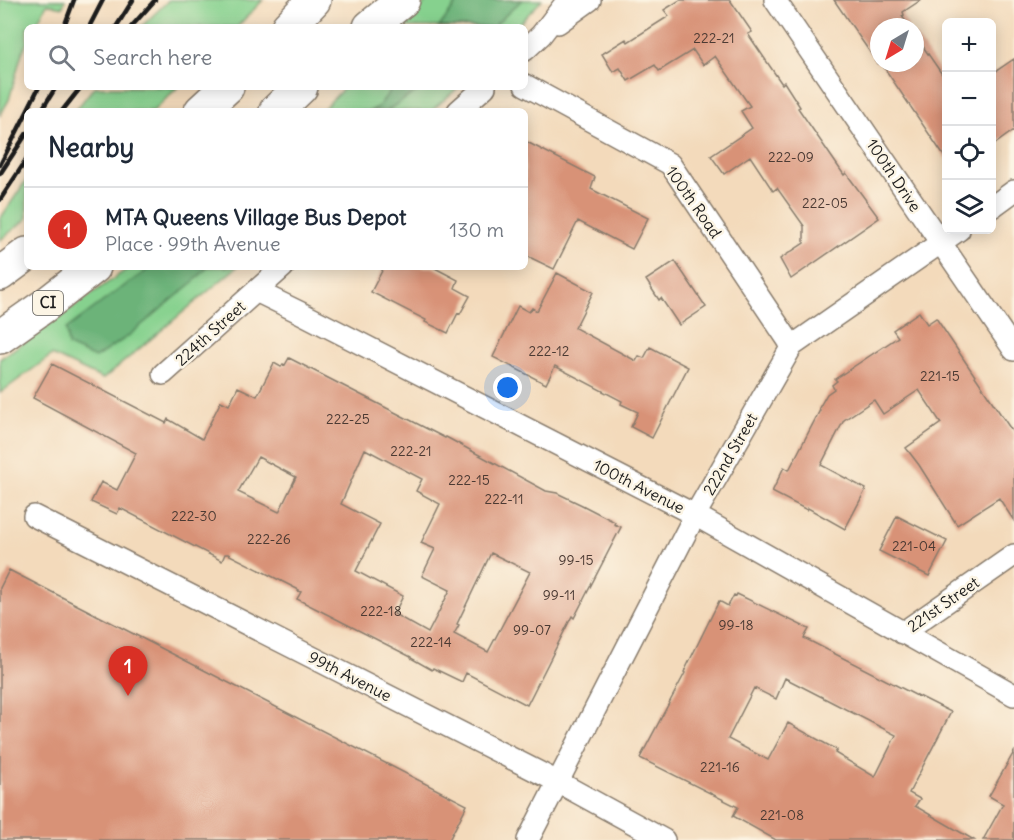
<!DOCTYPE html>
<meta charset="utf-8">
<style>
:root{--surface:#fff;--page:#f6f6f7;--text:#1f2937;--muted:#747a83;--line:#e0e1e3;--accent:#d93025}
body{margin:0;font-family:Delius,sans-serif;background:var(--page);color:var(--text)}
.controls{position:absolute;right:18px;top:18px;display:grid;overflow:hidden;border-radius:9px;box-shadow:0 3px 15px #0003}
.controls button{width:54px;height:54px;display:grid;place-items:center;padding:0;border:0;border-bottom:2px solid var(--line);background:var(--surface);color:var(--text);font:30px sans-serif}
.compass{position:absolute;left:870px;top:18px;width:54px;height:54px;border-radius:50%;background:var(--surface);box-shadow:0 3px 15px #0003;rotate:218deg}
.you{position:absolute;left:508px;top:388px;width:21px;height:21px;margin:-15px;border:4px solid #fff;border-radius:50%;background:#1a73e8;box-shadow:0 0 0 9px #1a73e833}
.badge{display:grid;place-items:center;width:39px;height:39px;border-radius:50%;background:var(--accent);color:#fff;font-size:20px;font-weight:700}
.pin{position:absolute;translate:-50% -50px;filter:drop-shadow(0 2px 3px #0008)}
.pin::after{content:'';position:absolute;top:32px;width:21px;height:18px;background:inherit;clip-path:polygon(0 0,100% 0,50% 100%)}
.list{margin:0;padding:0;list-style:none}
h2{display:flex;justify-content:space-between;align-items:center;height:78px;margin:0;padding:0 24px;font-size:26px}
h2 small{font-size:20px;font-weight:400;color:var(--muted)}
.list li{display:grid;grid-template-columns:39px 1fr auto;gap:18px;align-items:center;box-sizing:border-box;height:84px;padding:0 24px;border-top:2px solid var(--line)}
.list b{display:block;font-size:22px;white-space:nowrap}
.list p{margin:0;font-size:20px;white-space:nowrap;color:var(--muted)}
.list em{font-size:20px;font-style:normal;color:var(--muted)}
.icon{flex:none;width:33px;height:33px;fill:none;stroke:currentColor;stroke-width:2;stroke-linecap:round;stroke-linejoin:round}
.map{position:relative;flex:none;width:1014px;height:840px;overflow:hidden}
.search{position:absolute;background:var(--surface);box-shadow:0 3px 15px #0003;left:24px;top:24px;width:504px;height:66px;display:flex;align-items:center;gap:15px;box-sizing:border-box;padding:0 21px;border-radius:9px;color:var(--muted);font-size:22px}
.panel{position:absolute;background:var(--surface);box-shadow:0 3px 15px #0003;left:24px;top:108px;width:504px;height:162px;border-radius:9px}
.map>svg:first-child{display:block}
</style>
<div class="map">
<svg width="1014" height="840" viewBox="0 0 1014 840">
<rect width="100%" height="100%" fill="#fcf5e5"/>
<filter id="ink" filterUnits="userSpaceOnUse"><feTurbulence type="fractalNoise" baseFrequency=".0167" numOctaves="2"/><feDisplacementMap in="SourceGraphic" scale="12" xChannelSelector="R" yChannelSelector="G"/><feConvolveMatrix kernelMatrix="1 2 1 2 8 2 1 2 1" color-interpolation-filters="sRGB"/></filter>
<filter id="wash" filterUnits="userSpaceOnUse"><feTurbulence type="fractalNoise" baseFrequency=".008" numOctaves="4" result="noise"/><feDisplacementMap in="SourceGraphic" scale="24" xChannelSelector="R" yChannelSelector="G"/><feGaussianBlur stdDeviation="1.35" result="paint"/><feColorMatrix in="noise" values="0 0 0 0 0 0 0 0 0 0 0 0 0 0 0 0 0 1.4 0 .05"/><feComposite in="paint" operator="in"/></filter>
<g filter="url(#wash)">
<rect width="100%" height="100%" fill="#f3dabb"/>
<path fill="#86d18e" stroke="#517655" stroke-width="1.5" d="M0 0H65L63 7 47 4 35 27H27V42L22 53 9 100 0 115Z
M169 0H263L237 27H141Z
M428 0H542L516 27H402Z
M94 87H178L153 111H75Z
M345 87H459L431 111H321Z
M27 179V219L0 240V219Z
M130 267H237L103 379 52 355 0 393V359Z"/>
<path fill="#6cb379" stroke="#44684a" stroke-width="1.5" d="M459 0H522L493 27H439Z
M393 87H424L386 111H370L378 107Z
M152 267H208L190 285 127 337 95 358 68 346 66 329 117 291Z"/>
<g id="blocks">
<path fill="#d89277" fill-rule="evenodd" d="M680 0H730L752 32 748 34 782 84 784 82 800 107 798 108 844 175 846 173 879 218 791 279 780 259 804 243V226L777 188 773 191 750 156 724 174 711 156 752 128 741 111 750 106 715 56 703 65 693 50 659 71 655 65 628 81 620 68 613 72 602 54 626 39 628 42 669 16 664 10Z
M834 0H921L903 12 904 15 902 16 909 27H879L880 63 878 64Z
M915 35 946 80V159L881 63H915Z
M1014 59V130L992 146V74Z
M525 141 595 177 591 189 648 218 632 249 578 221 554 269 525 255Z
M675 261 706 307 679 325 661 298 659 300 646 280Z
M384 267H433L458 280 455 288 470 296 460 314 458 313 448 333 425 322 426 320 371 292Z
M557 273 593 292 575 328 636 361 639 356 644 358 650 347 688 367 652 438 631 427 638 412 621 404 622 401 555 366 546 384 493 357 518 306 529 312 532 308 537 311Z
M919 312 927 324 936 318 1014 434V521L999 498 957 525 919 465 906 448 941 423 919 390 883 414 874 400 844 420 821 465 866 489 845 529 808 508 807 510 772 492 784 467 789 470 820 410 819 408 827 394 834 389 832 385 837 381 835 379 898 337 893 330Z
M289 358 445 438 446 437 546 491 557 493 582 505 615 522 614 524 621 527 574 618 572 616 527 705 466 673 462 682 433 668 432 670 411 658V657L297 599 301 592 298 591 299 590 228 554H225L222 561 120 508 117 514 91 502 101 482 117 490 136 453 33 398 52 364 166 423 168 419 202 439 221 401 229 405 238 387 257 396 274 363 281 367 283 364 285 365ZM365 449 422 479 416 491 440 504 421 543 435 549 422 576 450 590 428 633 394 614 403 596 356 571 380 524 341 504ZM258 457 296 477 279 512 238 492ZM491 553 530 572 488 652 454 634 459 625 457 624Z
M897 516 947 541 929 576 879 551Z
M9 570 467 805 449 840H0V588Z
M737 594 809 629 804 638 917 696V695L951 712 909 793 920 799 915 806 974 840H776L733 816 738 807 640 758 685 673 684 672 719 601 728 606 734 595 736 596ZM785 678 896 735 875 777 835 753 837 750 788 723 768 760 728 739 754 688 776 699Z
M1014 752V840H983L1003 804 989 796Z"/>
</g>
</g>
<g filter="url(#ink)">
<use href="#blocks" fill-opacity="0" stroke="#887b6c" stroke-width="1.5"/>
<g fill="none" stroke-linecap="round" stroke-linejoin="round">
<defs>
<path id="minor" d="M775 0 1014 350
M558 23 590 0
M525 50 541 35 568 0
M525 85 670 164 792 346
M458 111 485 87
M992 207 1014 191
M256 291 301 313 695 515 1014 695
M163 374 283 267
M34 516 558 782 664 840
M902 633 1014 555
M528 840 695 515 792 346 959 230"/>
<path id="motorway" d="M288 27 314 0
M370 27 403 0
M201 111 227 87
M276 111 301 87
M0 274 27 254
M0 337 44 306 94 267"/>
</defs>
<use href="#minor" stroke="#887b6c" stroke-width="24"/>
<use href="#motorway" stroke="#887b6c" stroke-width="36"/>
<use href="#minor" stroke="#fff" stroke-width="21"/>
<use href="#motorway" stroke="#fff" stroke-width="33"/>
<path stroke="#1c1c1c" stroke-width="4.5" d="M64 27 74 0
M89 27 103 0
M116 27 133 0
M131 27 155 0
M27 111 39 87
M41 111 56 87
M62 111 81 87
M0 165 27 112
M0 174 27 133
M0 200 27 159"/>
</g>
</g>
<g text-anchor="middle" stroke-width="5" stroke-linejoin="round" paint-order="stroke">
<g font-size="14" fill="#4b3a33">
<text x="714" y="43">222-21</text>
<text x="791" y="162">222-09</text>
<text x="825" y="208">222-05</text>
<text x="549" y="356">222-12</text>
<text x="940" y="381">221-15</text>
<text x="348" y="424">222-25</text>
<text x="411" y="456">222-21</text>
<text x="469" y="485">222-15</text>
<text x="504" y="504">222-11</text>
<text x="194" y="521">222-30</text>
<text x="269" y="544">222-26</text>
<text x="914" y="551">221-04</text>
<text x="576" y="565">99-15</text>
<text x="559" y="600">99-11</text>
<text x="381" y="616">222-18</text>
<text x="736" y="630">99-18</text>
<text x="532" y="635">99-07</text>
<text x="431" y="647">222-14</text>
<text x="720" y="772">221-16</text>
<text x="782" y="820">221-08</text>
</g>
<rect fill="#fcf5e5" stroke="#5f5d58" stroke-width="1.5" x="33" y="291" width="30" height="24" rx="4.5"/>
<g font-size="15" font-weight="bold" fill="#1c1c1c">
<text x="48" y="308">CI</text>
</g>
<g font-size="16" fill="#1c1c1c" stroke="#fcf5e5">
<text transform="translate(894 175) rotate(56)" y="6">100th Drive</text>
<text transform="translate(694 202) rotate(55)" y="6">100th Road</text>
<text transform="translate(210 333) rotate(-42)" y="6">224th Street</text>
<text transform="translate(730 454) rotate(-60)" y="6">222nd Street</text>
<text transform="translate(639 486) rotate(27)" y="6">100th Avenue</text>
<text transform="translate(943 604) rotate(-35)" y="6">221st Street</text>
<text transform="translate(350 676) rotate(27)" y="6">99th Avenue</text>
</g>
</g>
</svg>
<div class="controls">
<button>+</button>
<button>−</button>
<button><svg class="icon" aria-label="locate" viewBox="0 0 24 24"><circle cx="12" cy="12" r="6"/><path d="M12 2v4M12 18v4M2 12h4M18 12h4"/></svg></button>
<button><svg class="icon" aria-label="layers" viewBox="0 0 24 24"><path d="M12 4l9 5-9 5-9-5zM3 14l9 5 9-5"/></svg></button>
</div>
<svg class="compass" viewBox="-18 -18 36 36"><path d="M0-13l5 13h-10z" fill="#e53935"/><path d="M0 13l5-13h-10z" fill="#747a83"/></svg>
<div class="you"></div>
<div class="pin badge" style="left:128px;top:696px">1</div>
<div class="search"><svg class="icon" aria-label="search" viewBox="0 0 24 24"><circle cx="10" cy="10" r="6"/><path d="M15 15l6 6"/></svg>Search here</div>
<section class="panel">
<h2>Nearby<small></small></h2>
<ul class="list">
<li><span class="badge">1</span><div><b>MTA Queens Village Bus Depot</b><p>Place · 99th Avenue</p></div><em>130 m</em></li>
</ul>
</section>
</div>
